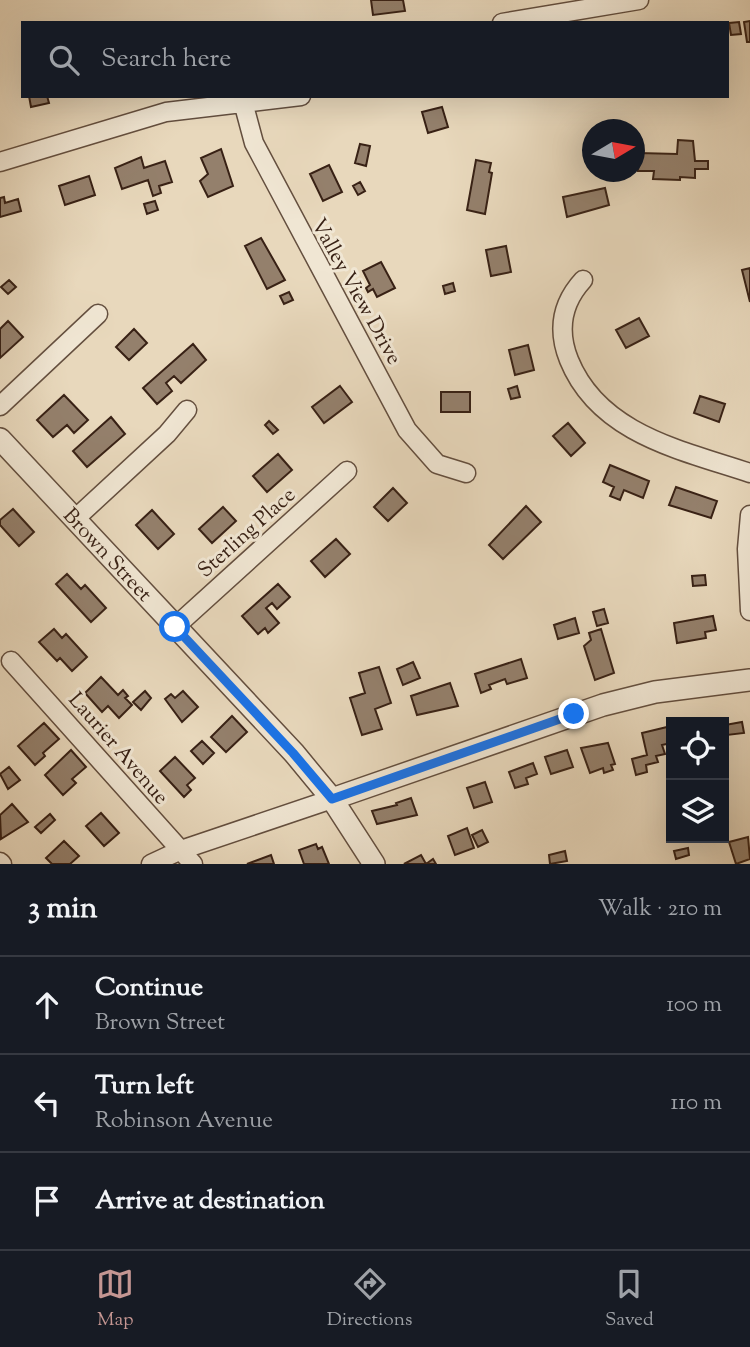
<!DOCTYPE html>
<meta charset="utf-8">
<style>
:root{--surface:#171b24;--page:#242831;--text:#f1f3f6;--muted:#9ea1a6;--line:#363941;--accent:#c59692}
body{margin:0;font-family:"Sorts Mill Goudy",serif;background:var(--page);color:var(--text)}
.controls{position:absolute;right:21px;bottom:21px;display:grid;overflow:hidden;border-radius:0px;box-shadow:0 7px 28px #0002}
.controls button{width:63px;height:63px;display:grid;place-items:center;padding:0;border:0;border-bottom:2px solid var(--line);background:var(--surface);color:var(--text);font:35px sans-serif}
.compass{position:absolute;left:582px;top:119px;width:63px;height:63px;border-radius:50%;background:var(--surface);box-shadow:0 7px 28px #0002;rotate:80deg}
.stop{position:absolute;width:21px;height:21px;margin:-16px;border:5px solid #1a73e8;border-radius:50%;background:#fff}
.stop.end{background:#1a73e8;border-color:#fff;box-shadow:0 2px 7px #0008}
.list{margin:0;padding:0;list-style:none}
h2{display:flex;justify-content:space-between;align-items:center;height:91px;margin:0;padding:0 28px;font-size:30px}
h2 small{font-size:23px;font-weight:400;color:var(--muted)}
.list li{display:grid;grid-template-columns:46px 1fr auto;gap:21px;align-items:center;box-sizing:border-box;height:98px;padding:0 28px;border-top:2px solid var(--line)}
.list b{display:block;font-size:26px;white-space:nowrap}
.list p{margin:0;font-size:23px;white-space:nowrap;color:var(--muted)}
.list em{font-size:23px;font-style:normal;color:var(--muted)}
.icon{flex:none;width:38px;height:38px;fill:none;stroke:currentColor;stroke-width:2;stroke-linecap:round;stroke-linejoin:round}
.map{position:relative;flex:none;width:750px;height:864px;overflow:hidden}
.search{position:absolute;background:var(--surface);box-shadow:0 7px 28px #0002;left:21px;right:21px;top:21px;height:77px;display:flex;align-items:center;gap:18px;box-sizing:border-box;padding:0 24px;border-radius:0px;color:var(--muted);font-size:26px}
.sheet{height:385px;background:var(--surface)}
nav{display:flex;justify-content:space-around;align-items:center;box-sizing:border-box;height:98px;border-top:2px solid var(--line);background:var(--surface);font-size:19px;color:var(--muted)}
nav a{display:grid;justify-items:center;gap:4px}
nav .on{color:var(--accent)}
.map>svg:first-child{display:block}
</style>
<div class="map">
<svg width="750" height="864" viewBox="0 0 750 864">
<rect width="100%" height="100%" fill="#e8d8bc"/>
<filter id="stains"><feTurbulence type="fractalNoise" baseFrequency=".00286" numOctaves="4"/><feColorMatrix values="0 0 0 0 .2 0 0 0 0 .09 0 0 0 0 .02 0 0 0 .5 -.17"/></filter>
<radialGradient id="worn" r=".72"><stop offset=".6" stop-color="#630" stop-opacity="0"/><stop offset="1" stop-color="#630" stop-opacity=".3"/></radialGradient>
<path fill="#94806c" stroke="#382115" stroke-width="2" d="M371 0H403L405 11 373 15Z
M750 21V42H747L744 22Z
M739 22 741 34 731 35 729 23Z
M29 96H47L49 103 31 107Z
M442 107 448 127 428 133 422 112Z
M678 140 693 141 695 161H708V169H695V178L680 177V180L653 179 654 171H638L639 153 677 154Z
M360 144 370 146 366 166 355 163Z
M221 149 233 186 208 197 200 181 208 174 201 158Z
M141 157 144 168 165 161 172 182 159 186 161 193 153 196 148 180 122 189 115 168Z
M476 160 491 163 489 172 492 173 485 214 467 210Z
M329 165 342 192 323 201 310 174Z
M89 176 95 195 65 205 59 186Z
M360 182 365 191 358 195 353 186Z
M605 188 609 205 567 217 563 197Z
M4 197 5 203 18 199 21 211 0 217V198Z
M155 201 158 210 147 214 144 204Z
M261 238 285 280 267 289 245 246Z
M506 246 511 272 491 276 486 250Z
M381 262 395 288 377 297 373 289 368 292 366 288 370 285 363 271Z
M750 268V302L742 270Z
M9 280 16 287 8 294 1 287Z
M453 283 455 291 445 294 443 286Z
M289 292 293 300 284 304 280 296Z
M639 318 649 336 626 348 616 330Z
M8 321 23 337 0 358V329Z
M134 329 147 343 129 360 116 347Z
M193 344 206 360 181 383 174 376 166 383 172 391 157 404 143 388Z
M528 345 534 370 515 375 509 350Z
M340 386 352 402 324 423 312 407Z
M517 386 520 397 511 399 508 389Z
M441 392H470V412H441Z
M64 395 88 420 74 433 67 425 53 437 37 420Z
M700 396 725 404 719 422 694 413Z
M111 417 125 434 87 467 73 451Z
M269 421 278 430 273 434 265 425Z
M568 423 585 443 571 456 553 436Z
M278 454 292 470 267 492 253 476Z
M610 465 649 481 643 498 624 490 620 500 610 496 614 487 603 482Z
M676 487 717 501 711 518 669 505Z
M393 488 407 503 388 521 374 507Z
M526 506 541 522 503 559 489 545Z
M223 507 236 521 212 543 199 529Z
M13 509 34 532 19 546 0 525V520Z
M152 510 174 534 158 549 136 525Z
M336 539 350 554 325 577 311 561Z
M67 574 81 589 85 585 106 608 91 622 56 584Z
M705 575 706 585 693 586 692 576Z
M278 584 290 597 277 609 272 603 266 608 279 623 268 633 265 628 258 634 242 616Z
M604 609 608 623 597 626 593 612Z
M713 616 716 630 705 632 706 638 677 643 674 623Z
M575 618 579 633 558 639 554 625Z
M54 629 62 638 66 634 87 657 72 671 60 658 57 661 39 642Z
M601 629 614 673 595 680 584 646 591 640 589 633Z
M521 659 527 678 507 684 505 679 489 685 491 689 481 693 475 674Z
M413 662 420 678 403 685 397 669Z
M379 667 391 703 375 709 382 729 362 735 350 698 365 693 359 673Z
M101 677 118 695 123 690 128 696 125 698 132 705 119 718 108 706 102 712 85 693Z
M450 683 458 706 417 715 411 696Z
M145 691 151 698 141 710 133 702Z
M183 691 198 707 182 722 165 699 171 694 175 698Z
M232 716 247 732 226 752 211 737Z
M742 722 744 733 727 735 725 725Z
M44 723 59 739 43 753 45 756 35 765 18 746Z
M667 727 671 743 662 745 665 754 656 756 658 762 646 765 647 772 636 775 632 759 647 755 642 733Z
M202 741 214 753 203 764 191 751Z
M608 743 615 764 611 765 613 770 604 773 603 768 590 773 581 748Z
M71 750 86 767 72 779 76 783 63 795 45 775Z
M567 750 573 767 551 774 545 757Z
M175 757 195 778 187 785 191 790 184 797 160 771Z
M533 763 537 774 526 778 528 784 515 788 509 772Z
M9 767 20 780 8 789 0 774Z
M485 782 492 802 474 808 467 788Z
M411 798 417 815 377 824 372 811 397 805 396 803Z
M12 804 28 822 1 839 0 815Z
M101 813 119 833 104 846 86 826Z
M50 814 55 820 41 833 35 827Z
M467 828 474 848 455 855 448 836Z
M482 830 488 842 478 847 472 835Z
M748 837 750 859 736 864 729 842Z
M64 841 79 856 70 864H52L46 858Z
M316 844 318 849 322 847 329 864H304L299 850Z
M688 848 689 855 676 859 674 851Z
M565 851 567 861 550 864 549 855Z
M271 855 274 864H247Z
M421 855 426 864 433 859 436 864H404Z"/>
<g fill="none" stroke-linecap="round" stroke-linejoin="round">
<defs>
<path id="minor" d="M502 23 639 0
M243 102 254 143 407 430 437 464 466 473
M0 162 166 112 301 96
M583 280C562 303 557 330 569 360 599 434 681 450 750 473
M0 406 98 314
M750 515 747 549 750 611
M75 519 167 434 187 410
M175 627 347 471
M11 661 193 864
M0 862 2 864
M151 864 181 850 332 799"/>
<g id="tertiary">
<path id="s1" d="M0 439 294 753 332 799 374 864"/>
<path d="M332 799 603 705 655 692 750 680"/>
</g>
</defs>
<use href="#minor" stroke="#644f3f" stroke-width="21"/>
<use href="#tertiary" stroke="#644f3f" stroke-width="24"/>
<use href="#minor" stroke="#f0e6d3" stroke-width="18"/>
<use href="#tertiary" stroke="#f0e6d3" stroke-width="21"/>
</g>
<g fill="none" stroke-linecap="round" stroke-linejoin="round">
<path stroke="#1a73e8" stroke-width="9" d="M175 627 293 753 332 799 574 714"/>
</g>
<g text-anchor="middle" stroke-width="6" stroke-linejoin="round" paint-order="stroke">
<g font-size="21" fill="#382115" stroke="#f0e6d3">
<text transform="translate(357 291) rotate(61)" y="7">Valley View Drive</text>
<text transform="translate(246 532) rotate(-42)" y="7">Sterling Place</text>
<text dy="7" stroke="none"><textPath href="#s1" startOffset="158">Brown Street</textPath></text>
<text transform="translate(119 748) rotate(49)" y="7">Laurier Avenue</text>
</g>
</g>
<rect width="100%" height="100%" filter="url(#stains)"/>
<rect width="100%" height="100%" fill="url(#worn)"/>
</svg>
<div class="controls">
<button><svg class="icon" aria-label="locate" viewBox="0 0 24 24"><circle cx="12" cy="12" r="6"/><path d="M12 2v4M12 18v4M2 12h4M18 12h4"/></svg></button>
<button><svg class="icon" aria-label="layers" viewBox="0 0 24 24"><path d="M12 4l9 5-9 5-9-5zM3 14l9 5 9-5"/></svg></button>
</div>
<svg class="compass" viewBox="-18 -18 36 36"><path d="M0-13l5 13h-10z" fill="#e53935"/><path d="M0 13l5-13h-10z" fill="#9ea1a6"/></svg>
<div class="stop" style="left:175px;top:627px"></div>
<div class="stop end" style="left:574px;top:714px"></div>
<div class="search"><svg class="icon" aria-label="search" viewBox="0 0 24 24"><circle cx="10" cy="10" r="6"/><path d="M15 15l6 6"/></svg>Search here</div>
</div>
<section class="sheet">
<h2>3 min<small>Walk · 210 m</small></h2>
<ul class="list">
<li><svg class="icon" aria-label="ahead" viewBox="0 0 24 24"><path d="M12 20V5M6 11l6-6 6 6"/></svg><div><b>Continue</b><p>Brown Street</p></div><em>100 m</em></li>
<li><svg class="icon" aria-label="left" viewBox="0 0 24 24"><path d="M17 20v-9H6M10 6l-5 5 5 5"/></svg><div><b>Turn left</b><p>Robinson Avenue</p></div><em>110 m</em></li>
<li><svg class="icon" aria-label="arrive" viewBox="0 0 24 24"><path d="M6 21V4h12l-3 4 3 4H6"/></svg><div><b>Arrive at destination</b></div></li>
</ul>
</section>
<nav>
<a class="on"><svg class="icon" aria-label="map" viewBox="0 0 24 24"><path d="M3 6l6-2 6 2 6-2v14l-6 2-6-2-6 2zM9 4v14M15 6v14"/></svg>Map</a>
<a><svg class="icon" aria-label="directions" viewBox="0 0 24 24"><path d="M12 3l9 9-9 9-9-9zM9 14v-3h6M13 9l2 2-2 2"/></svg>Directions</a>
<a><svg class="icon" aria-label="saved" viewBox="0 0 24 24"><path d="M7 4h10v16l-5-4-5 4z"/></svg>Saved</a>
</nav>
